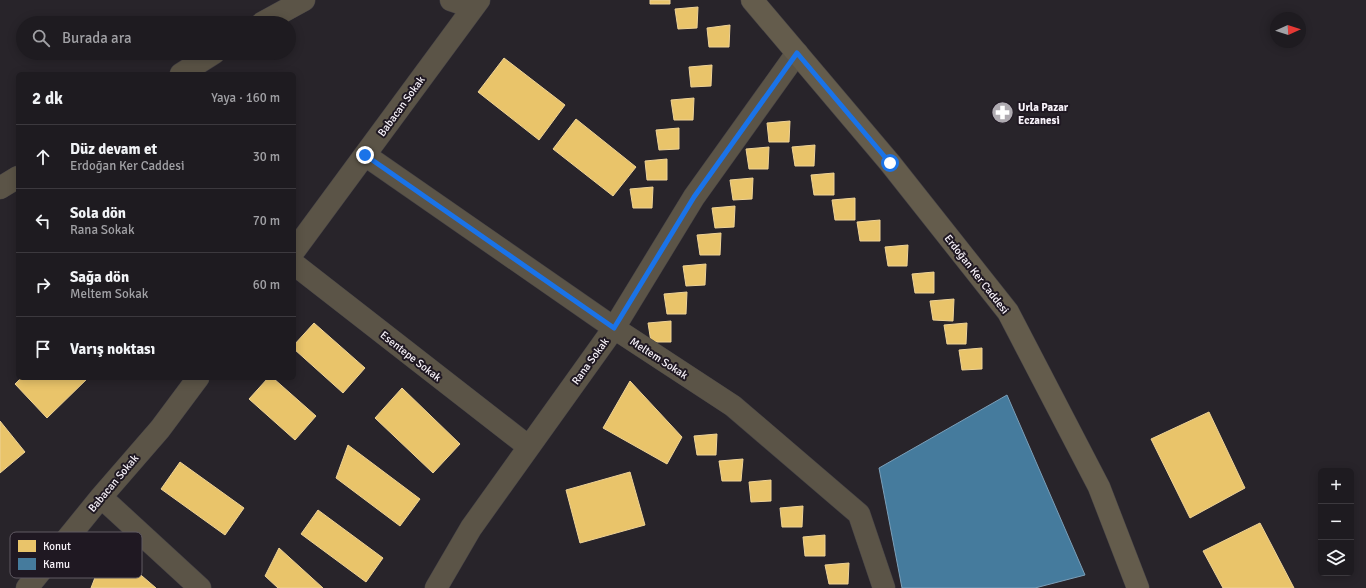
<!DOCTYPE html>
<html lang="tr">
<meta charset="utf-8">
<style>
:root{--surface:#1e1b20;--page:#262429;--text:#f1f3f6;--muted:#a1a1a5;--line:#3c393e}
body{margin:0;font-family:Signika,sans-serif;background:var(--page);color:var(--text)}
.controls{position:absolute;right:12px;bottom:12px;display:grid;overflow:hidden;border-radius:6px;box-shadow:0 2px 10px #0003}
.controls button{width:36px;height:36px;display:grid;place-items:center;padding:0;border:0;border-bottom:1px solid var(--line);background:var(--surface);color:var(--text);font:20px sans-serif}
.compass{position:absolute;left:1270px;top:12px;width:36px;height:36px;border-radius:50%;background:var(--surface);box-shadow:0 2px 10px #0003;rotate:87deg}
.stop{position:absolute;width:12px;height:12px;margin:-9px;border:3px solid #1a73e8;border-radius:50%;background:#fff}
.stop.end{background:#1a73e8;border-color:#fff;box-shadow:0 1px 4px #0008}
.list{margin:0;padding:0;list-style:none}
h2{display:flex;justify-content:space-between;align-items:center;height:52px;margin:0;padding:0 16px;font-size:17px}
h2 small{font-size:13px;font-weight:400;color:var(--muted)}
.list li{display:grid;grid-template-columns:26px 1fr auto;gap:12px;align-items:center;box-sizing:border-box;height:64px;padding:0 16px;border-top:1px solid var(--line)}
.list b{display:block;font-size:15px;white-space:nowrap}
.list p{margin:0;font-size:13px;white-space:nowrap;color:var(--muted)}
.list em{font-size:13px;font-style:normal;color:var(--muted)}
.icon{flex:none;width:22px;height:22px;fill:none;stroke:currentColor;stroke-width:2;stroke-linecap:round;stroke-linejoin:round}
.map{position:relative;flex:none;width:1366px;height:588px;overflow:hidden}
.search{position:absolute;background:var(--surface);box-shadow:0 2px 10px #0003;left:16px;top:16px;width:280px;height:44px;display:flex;align-items:center;gap:10px;box-sizing:border-box;padding:0 14px;border-radius:22px;color:var(--muted);font-size:15px}
.panel{position:absolute;background:var(--surface);box-shadow:0 2px 10px #0003;left:16px;top:72px;width:280px;height:308px;border-radius:6px}
.map>svg:first-child{display:block}
</style>
<div class="map">
<svg width="1366" height="588" viewBox="0 0 1366 588">
<rect width="100%" height="100%" fill="#28242a"/>
<path fill="#e9c46a" stroke="#eed295" d="M650 0H670V4H650Z
M698 7 697 28 678 29 675 9Z
M730 25 729 47H709L707 28Z
M504 58 565 105 539 140 478 92Z
M712 65 711 86 691 87 689 67Z
M694 98 693 120H674L671 100Z
M576 119 636 167 613 196 553 149Z
M790 121 789 142H769L767 123Z
M679 128V149L659 150 656 130Z
M815 145 814 166H795L792 147Z
M769 147 768 169H749L746 149Z
M667 159V180H647L645 161Z
M834 173V195H814L811 175Z
M753 178 752 199 733 200 730 180Z
M653 187 652 208H633L630 189Z
M855 198V220H835L832 200Z
M735 206 734 227 715 228 712 208Z
M880 220V241H860L857 222Z
M721 233 720 255H700L697 235Z
M908 245 907 266H888L885 247Z
M706 264 705 285 686 286 683 266Z
M934 272V293H915L912 274Z
M687 292 686 314H667L664 294Z
M954 299 953 321 933 320 930 301Z
M671 321V342H651L648 323Z
M314 323 365 368 343 393 294 349V345Z
M967 323 966 344H947L944 325Z
M982 348V369L962 370 959 350Z
M21 378H88L47 418 15 384Z
M268 378H273L316 416 295 440 249 399Z
M630 381 682 437 667 464 603 428Z
M402 388 460 444 433 473 375 418Z
M1209 412 1245 488 1190 518 1151 439Z
M0 421 25 452 0 473Z
M717 434 716 455H697L694 436Z
M348 445 420 499 400 526 336 478Z
M743 459 741 481H722L719 461Z
M180 462 244 508 225 535 161 489Z
M630 472 645 525 580 543 566 490Z
M771 480V501L751 502 749 482Z
M803 506 802 527H782L780 508Z
M318 510 383 558 366 582 301 534Z
M1260 523 1294 588H1223L1203 551Z
M825 535V556H805L803 537Z
M107 546 156 588H91Z
M279 548 323 588H278L265 576Z
M849 563 848 584H829L825 565Z"/>
<path fill="#457b9d" stroke="#7b9fb9" d="M1007 395 1085 575 1035 588H902L879 468Z"/>
<g fill="none" stroke-linecap="round" stroke-linejoin="round">
<defs>
<path id="minor" d="M451 0 472 7
M262 23 304 0
M181 74 214 53
M365 155 614 328 733 406 859 514 884 588
M0 188 18 177
M294 251 479 0
M294 264 529 447
M101 497 200 588
M27 588 101 497 160 429 198 378
M436 588 471 528 614 328 694 197 797 53"/>
<path id="major" d="M752 0 890 163 1008 312 1099 487 1138 588"/>
</defs>
<use href="#minor" stroke="#454246" stroke-width="23"/>
<use href="#major" stroke="#454246" stroke-width="23"/>
<use href="#minor" stroke="#5b5447" stroke-width="22"/>
<use href="#major" stroke="#645c4c" stroke-width="22"/>
</g>
<g fill="none" stroke-linecap="round" stroke-linejoin="round">
<path stroke="#1a73e8" stroke-width="5" d="M365 155 614 328 694 197 797 53 890 163"/>
</g>
<defs>
<symbol id="pharmacy-disc" viewBox="-11 -11 22 22"><circle r="9.5" fill="#afabb1" stroke="#1f1822"/><path d="M-2-6h4v4h4v4h-4v4h-4v-4h-4v-4h4Z" fill="#fff"/></symbol>
</defs>
<g fill-rule="evenodd">
<use href="#pharmacy-disc" x="990" y="100" width="25" height="25"/>
</g>
<g text-anchor="middle" stroke-width="4" stroke-linejoin="round" paint-order="stroke">
<g font-size="11" fill="#f8f3fa" stroke="#1f1822">
<text transform="translate(401 106) rotate(-54)" y="4">Babacan Sokak</text>
<text transform="translate(977 274) rotate(52)" y="4">Erdoğan Ker Caddesi</text>
<text transform="translate(411 356) rotate(38)" y="4">Esentepe Sokak</text>
<text transform="translate(659 358) rotate(33)" y="4">Meltem Sokak</text>
<text transform="translate(590 361) rotate(-54)" y="4">Rana Sokak</text>
<text transform="translate(113 483) rotate(-50)" y="4">Babacan Sokak</text>
</g>
<g font-size="11" font-weight="bold" fill="#f8f3fa" stroke="#1f1822" text-anchor="start">
<text x="1018" y="111">Urla Pazar<tspan x="1018" dy="13">Eczanesi</tspan></text>
</g>
</g>
<rect x="10" y="532" width="132" height="46" rx="6" fill="#1f1822" stroke="#605a63" stroke-width="1"/>
<rect x="18" y="540" width="18" height="12" fill="#e9c46a"/>
<rect x="18" y="558" width="18" height="12" fill="#457b9d"/>
<g font-size="11" fill="#f8f3fa">
<text x="43" y="550">Konut</text>
<text x="43" y="568">Kamu</text>
</g>
</svg>
<div class="controls">
<button>+</button>
<button>−</button>
<button><svg class="icon" aria-label="layers" viewBox="0 0 24 24"><path d="M12 4l9 5-9 5-9-5zM3 14l9 5 9-5"/></svg></button>
</div>
<svg class="compass" viewBox="-18 -18 36 36"><path d="M0-13l5 13h-10z" fill="#e53935"/><path d="M0 13l5-13h-10z" fill="#a1a1a5"/></svg>
<div class="stop" style="left:890px;top:163px"></div>
<div class="stop end" style="left:365px;top:155px"></div>
<div class="search"><svg class="icon" aria-label="search" viewBox="0 0 24 24"><circle cx="10" cy="10" r="6"/><path d="M15 15l6 6"/></svg>Burada ara</div>
<section class="panel">
<h2>2 dk<small>Yaya · 160 m</small></h2>
<ul class="list">
<li><svg class="icon" aria-label="ahead" viewBox="0 0 24 24"><path d="M12 20V5M6 11l6-6 6 6"/></svg><div><b>Düz devam et</b><p>Erdoğan Ker Caddesi</p></div><em>30 m</em></li>
<li><svg class="icon" aria-label="left" viewBox="0 0 24 24"><path d="M17 20v-9H6M10 6l-5 5 5 5"/></svg><div><b>Sola dön</b><p>Rana Sokak</p></div><em>70 m</em></li>
<li><svg class="icon" aria-label="right" viewBox="0 0 24 24"><path d="M7 20v-9h11M14 6l5 5-5 5"/></svg><div><b>Sağa dön</b><p>Meltem Sokak</p></div><em>60 m</em></li>
<li><svg class="icon" aria-label="arrive" viewBox="0 0 24 24"><path d="M6 21V4h12l-3 4 3 4H6"/></svg><div><b>Varış noktası</b></div></li>
</ul>
</section>
</div>
